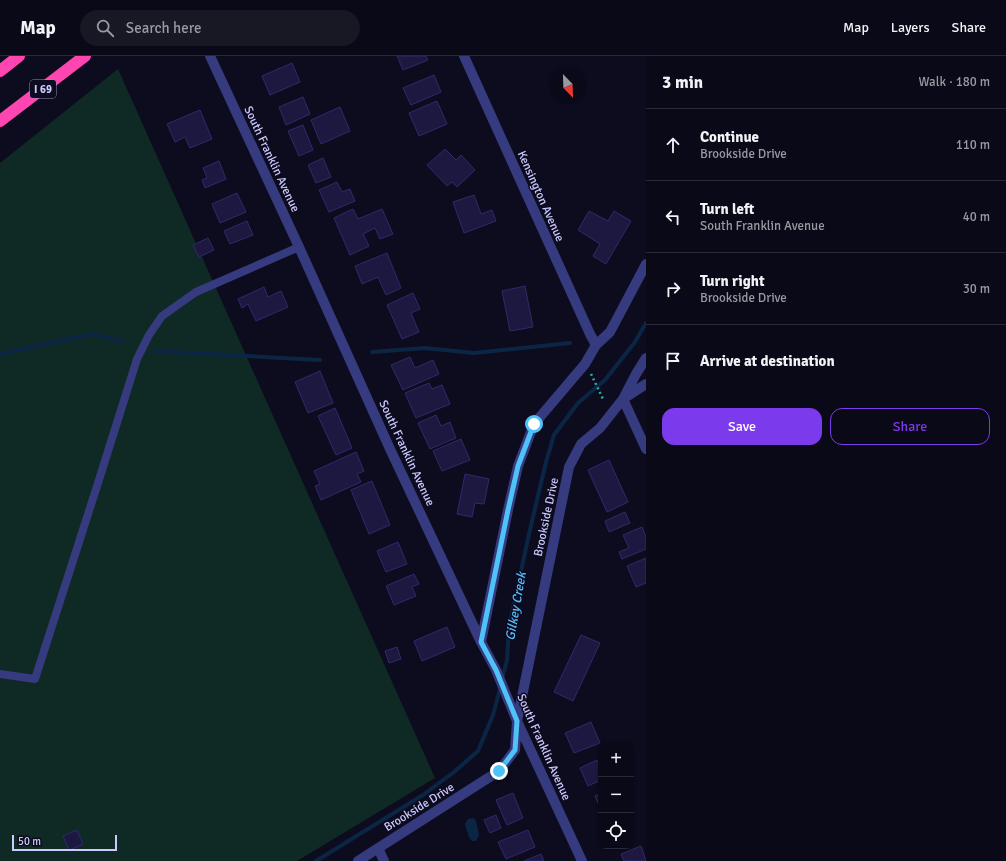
<!DOCTYPE html>
<meta charset="utf-8">
<style>
:root{--surface:#0a0917;--page:#181724;--text:#f1f3f6;--muted:#999aa1;--line:#2a2a36;--accent:#7c3aed}
body{margin:0;font-family:Signika,sans-serif;background:var(--page);color:var(--text)}
.controls{position:absolute;right:12px;bottom:12px;display:grid;overflow:hidden;border-radius:8px;box-shadow:0 1px 3px #0004}
.controls button{width:36px;height:36px;display:grid;place-items:center;padding:0;border:0;border-bottom:1px solid var(--line);background:var(--surface);color:var(--text);font:20px sans-serif}
.compass{position:absolute;left:550px;top:12px;width:36px;height:36px;border-radius:50%;background:var(--surface);box-shadow:0 1px 3px #0004;rotate:157deg}
.scale{position:absolute;left:12px;bottom:10px;width:105px;box-sizing:border-box;padding-left:4px;border:2px solid #cbcaff;border-top:0;font-size:11px;line-height:14px;white-space:nowrap;color:#cbcaff;-webkit-text-stroke:3px #0d0c1f;paint-order:stroke}
.stop{position:absolute;width:12px;height:12px;margin:-9px;border:3px solid #4fc3f7;border-radius:50%;background:#fff}
.stop.end{background:#4fc3f7;border-color:#fff;box-shadow:0 1px 4px #0008}
.list{margin:0;padding:0;list-style:none}
h2{display:flex;justify-content:space-between;align-items:center;height:52px;margin:0;padding:0 16px;font-size:17px}
h2 small{font-size:13px;font-weight:400;color:var(--muted)}
.list li{display:grid;grid-template-columns:26px 1fr auto;gap:12px;align-items:center;box-sizing:border-box;height:72px;padding:0 16px;border-top:1px solid var(--line)}
.list b{display:block;font-size:15px;white-space:nowrap}
.list p{margin:0;font-size:13px;white-space:nowrap;color:var(--muted)}
.list em{font-size:13px;font-style:normal;color:var(--muted)}
.actions{display:flex;gap:8px;padding:12px 16px}
.actions a{flex:1;padding:9px 0;border:1px solid var(--accent);border-radius:12px;text-align:center;font-size:14px;color:var(--accent)}
.actions .main{background:var(--accent);color:#fff}
.icon{flex:none;width:22px;height:22px;fill:none;stroke:currentColor;stroke-width:2;stroke-linecap:round;stroke-linejoin:round}
.map{position:relative;flex:none;width:646px;height:805px;overflow:hidden}
header{display:flex;align-items:center;gap:24px;box-sizing:border-box;height:56px;padding:0 20px;background:var(--surface);border-bottom:1px solid var(--line)}
header strong{font-size:19px}
nav{display:flex;gap:22px;margin-inline-start:auto;font-size:14px}
.search{width:280px;height:36px;background:var(--page);display:flex;align-items:center;gap:10px;box-sizing:border-box;padding:0 14px;border-radius:22px;color:var(--muted);font-size:15px}
main{display:flex}
aside{flex:1;background:var(--surface)}
.map>svg:first-child{display:block}
</style>
<header>
<strong>Map</strong>
<div class="search"><svg class="icon" aria-label="search" viewBox="0 0 24 24"><circle cx="10" cy="10" r="6"/><path d="M15 15l6 6"/></svg>Search here</div>
<nav><a>Map</a><a>Layers</a><a>Share</a></nav>
</header>
<main>
<div class="map">
<svg width="646" height="805" viewBox="0 0 646 805">
<rect width="100%" height="100%" fill="#0d0c1f"/>
<path fill="#0f2925" d="M118 13 435 722 297 805H0V107Z"/>
<path fill="#0b2644" d="M473 762 476 765 479 779 476 785H472L469 781 465 768 468 763Z"/>
<g fill="none" stroke-linecap="round" stroke-linejoin="round">
<path stroke="#0b2644" stroke-width="4" d="M154 295 320 304
M372 296 425 292 474 297 570 287
M0 298 92 278 122 285
M502 623 507 604 509 571 529 478 546 406 554 379 578 347 605 324 635 286 646 267
M316 805 423 739 454 716 478 695 493 659 501 629"/>
</g>
<path fill="#1c1840" stroke="#30296c" d="M397 0H426L428 4 403 14Z
M292 7 300 26 270 39 262 20Z
M434 19 441 36 411 49 403 32Z
M303 41 310 58 286 69 279 51Z
M437 45 447 68 419 80 409 57Z
M340 51 350 75 321 88 311 64Z
M200 54 212 83 190 92 185 81 175 86 167 68Z
M303 69 313 94 299 100 288 75Z
M445 93 456 104 461 99 475 114 457 131 452 126 447 130 427 109Z
M323 102 331 121 316 127 308 109Z
M219 105 226 123 205 132 202 124 207 122 203 112Z
M337 126 342 136 350 133 355 145 329 156 319 134Z
M237 137 246 156 220 167 212 148Z
M474 139 481 158 492 154 496 165 464 177 453 146Z
M353 153 358 163 382 153 393 178 380 183 375 172 363 178 369 190 350 199 334 162Z
M589 155 608 165 614 155 631 165 606 208 593 200 600 188 578 174Z
M247 165 253 179 230 188 224 175Z
M208 182 214 194 199 201 193 189Z
M387 197 401 232 386 239 378 221 362 228 355 210Z
M525 230 533 271 510 275 502 235Z
M264 231 268 241 281 235 288 251 256 265 248 248 242 252 238 243Z
M413 237 420 253 411 257 419 276 402 283 387 249Z
M410 301 415 312 433 304 439 318 403 334 391 309Z
M320 315 333 347 308 357 295 326Z
M429 327 432 333 442 329 450 348 416 362 405 337Z
M335 352 352 392 336 399 318 360Z
M436 359 441 370 450 366 456 382 430 393 418 367Z
M461 383 470 404 442 415 433 395Z
M356 396 364 415 357 418 361 426 321 444 315 430 320 428 314 415Z
M609 404 628 446 607 456 588 414Z
M465 418 489 423 484 448 475 447 472 461 457 458Z
M372 425 390 469 369 478 351 434Z
M625 456 630 467 609 476 605 465Z
M642 471 646 481V493L622 503 619 496 629 492 623 479Z
M398 486 407 508 386 516 377 495Z
M646 502V527L636 531 627 510Z
M414 518 419 528 412 531 416 540 394 549 386 530Z
M447 571 455 591 422 605 414 585Z
M581 579 600 587 573 645 554 636Z
M397 591 401 603 389 607 385 595Z
M591 666 600 687 574 697 565 677Z
M597 704 601 714V724L588 730 580 712Z
M513 737 523 762 507 769 496 744Z
M601 737V754L595 740Z
M496 759 501 772 490 777 484 764Z
M77 774 83 788 69 794 63 780Z
M528 774 535 791 506 803 498 786Z
M641 790 646 805H624L621 798Z
M541 798 544 805H524Z"/>
<g fill="none" stroke-linecap="round" stroke-linejoin="round">
<path stroke="#2bb19d" stroke-width="2.5" stroke-dasharray="2 3" stroke-linecap="butt" d="M591 318 603 343"/>
<path stroke="#363a7f" stroke-width="8" d="M0 618 35 623 98 427 137 303 149 279 162 260 196 236 299 191"/>
<path stroke="#363a7f" stroke-width="10" d="M210 0 299 191 390 393 481 586 496 614 517 665 582 805
M464 0 590 278 596 289
M646 328 623 343 646 393
M481 586 508 454 518 410 534 368 585 308 596 289 610 276 646 208
M378 792 384 805
M358 805 499 715 515 694 517 665 569 411 581 388 600 372 623 343 636 318 646 302"/>
<path stroke="#ff45af" stroke-width="12" d="M0 15 19 0
M0 65 85 0"/>
</g>
<g fill="none" stroke-linecap="round" stroke-linejoin="round">
<path stroke="#4fc3f7" stroke-width="5" d="M499 715 515 694 517 665 496 614 481 586 508 454 518 410 534 368"/>
</g>
<g text-anchor="middle" stroke-width="3" stroke-linejoin="round" paint-order="stroke">
<rect fill="#0d0c1f" stroke="#9291bc" stroke-width="1" x="30" y="24" width="26" height="18" rx="3"/>
<g font-size="11" font-weight="bold" fill="#cbcaff">
<text x="43" y="37">I 69</text>
</g>
<g font-size="12" fill="#cbcaff" stroke="#0d0c1f">
<text transform="translate(272 103) rotate(65)" y="4">South Franklin Avenue</text>
<text transform="translate(541 140) rotate(66)" y="4">Kensington Avenue</text>
<text transform="translate(407 397) rotate(65)" y="4">South Franklin Avenue</text>
<text transform="translate(546 461) rotate(-78)" y="4">Brookside Drive</text>
<text transform="translate(544 691) rotate(66)" y="4">South Franklin Avenue</text>
<text transform="translate(419 751) rotate(-32)" y="4">Brookside Drive</text>
</g>
<g font-size="13" font-style="italic" fill="#58c1ff" stroke="#0d0c1f">
<text transform="translate(515 550) rotate(-80)" y="5">Gilkey Creek</text>
</g>
</g>
</svg>
<div class="controls">
<button>+</button>
<button>−</button>
<button><svg class="icon" aria-label="locate" viewBox="0 0 24 24"><circle cx="12" cy="12" r="6"/><path d="M12 2v4M12 18v4M2 12h4M18 12h4"/></svg></button>
</div>
<svg class="compass" viewBox="-18 -18 36 36"><path d="M0-13l5 13h-10z" fill="#e53935"/><path d="M0 13l5-13h-10z" fill="#999aa1"/></svg>
<div class="scale">50 m</div>
<div class="stop" style="left:534px;top:368px"></div>
<div class="stop end" style="left:499px;top:715px"></div>
</div>
<aside>
<h2>3 min<small>Walk · 180 m</small></h2>
<ul class="list">
<li><svg class="icon" aria-label="ahead" viewBox="0 0 24 24"><path d="M12 20V5M6 11l6-6 6 6"/></svg><div><b>Continue</b><p>Brookside Drive</p></div><em>110 m</em></li>
<li><svg class="icon" aria-label="left" viewBox="0 0 24 24"><path d="M17 20v-9H6M10 6l-5 5 5 5"/></svg><div><b>Turn left</b><p>South Franklin Avenue</p></div><em>40 m</em></li>
<li><svg class="icon" aria-label="right" viewBox="0 0 24 24"><path d="M7 20v-9h11M14 6l5 5-5 5"/></svg><div><b>Turn right</b><p>Brookside Drive</p></div><em>30 m</em></li>
<li><svg class="icon" aria-label="arrive" viewBox="0 0 24 24"><path d="M6 21V4h12l-3 4 3 4H6"/></svg><div><b>Arrive at destination</b></div></li>
</ul>
<div class="actions"><a class="main">Save</a><a>Share</a></div>
</aside>
</main>
